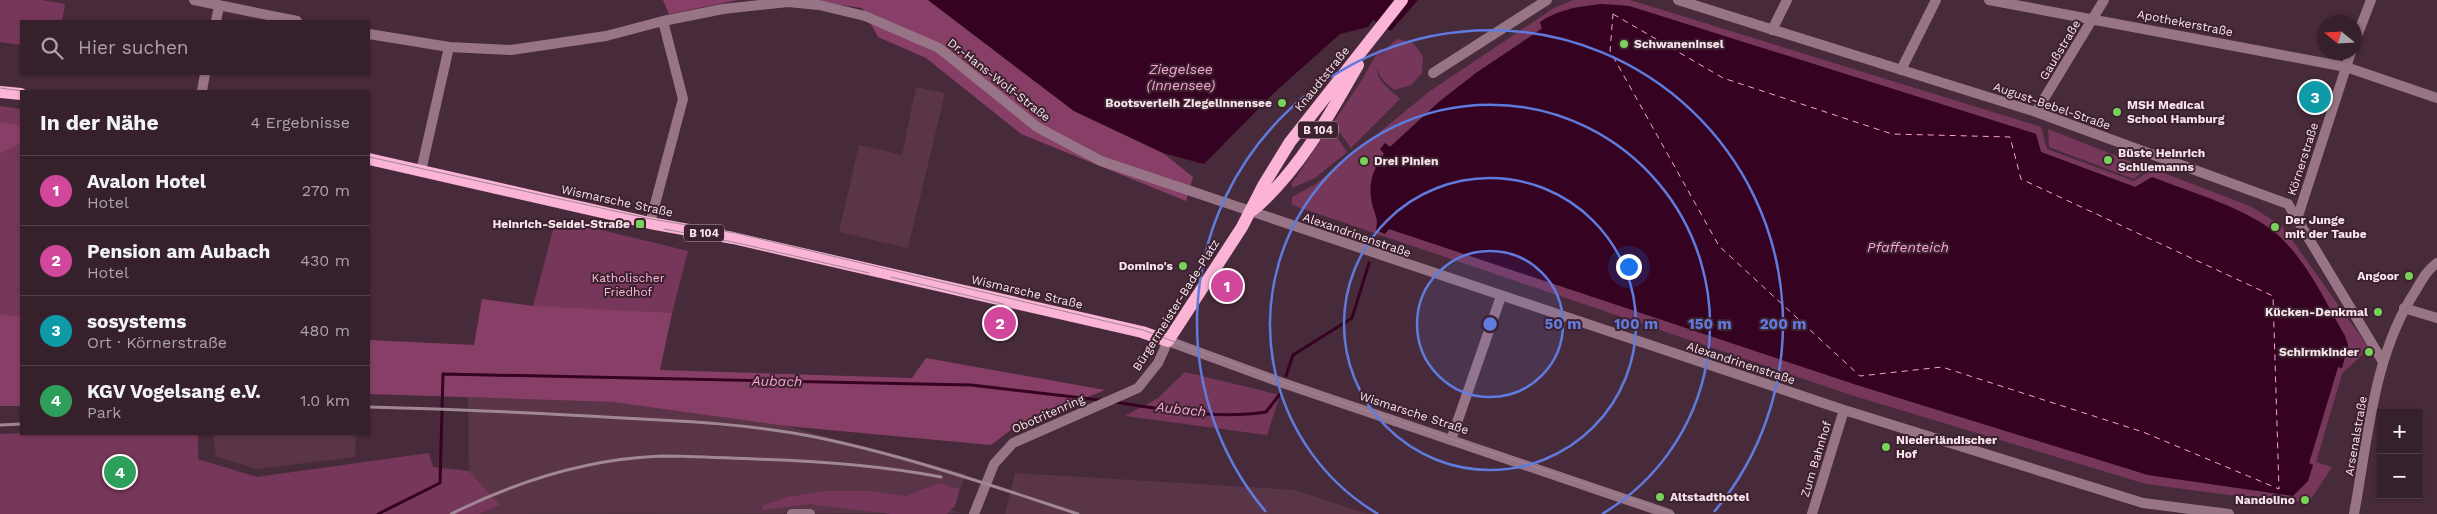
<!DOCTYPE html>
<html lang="de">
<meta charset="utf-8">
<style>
:root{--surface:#36202c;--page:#3d2834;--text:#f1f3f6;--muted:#aaa3a9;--line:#503e48;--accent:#78d158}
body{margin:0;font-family:"Work Sans",sans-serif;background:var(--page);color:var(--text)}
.controls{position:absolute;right:15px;bottom:15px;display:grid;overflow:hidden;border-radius:0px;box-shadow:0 1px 4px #0004}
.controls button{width:45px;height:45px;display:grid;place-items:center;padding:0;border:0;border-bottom:1px solid var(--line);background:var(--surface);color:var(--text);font:25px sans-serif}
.compass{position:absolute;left:2317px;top:15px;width:45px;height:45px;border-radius:50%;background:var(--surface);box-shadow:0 1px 4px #0004;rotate:288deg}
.you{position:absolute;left:1628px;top:266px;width:18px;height:18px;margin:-12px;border:4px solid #fff;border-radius:50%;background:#1a73e8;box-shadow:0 0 0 8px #1a73e833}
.badge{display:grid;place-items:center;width:32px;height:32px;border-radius:50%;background:var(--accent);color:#fff;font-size:16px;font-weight:700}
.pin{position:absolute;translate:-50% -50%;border:2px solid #fff;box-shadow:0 1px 5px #0006}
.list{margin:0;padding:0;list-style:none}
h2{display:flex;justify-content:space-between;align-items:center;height:65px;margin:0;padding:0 20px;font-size:21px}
h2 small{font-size:16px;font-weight:400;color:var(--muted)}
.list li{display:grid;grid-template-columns:32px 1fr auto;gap:15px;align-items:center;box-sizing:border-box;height:70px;padding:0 20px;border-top:1px solid var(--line)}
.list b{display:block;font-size:19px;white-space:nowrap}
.list p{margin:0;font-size:16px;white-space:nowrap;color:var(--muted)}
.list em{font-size:16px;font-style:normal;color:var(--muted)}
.icon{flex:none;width:28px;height:28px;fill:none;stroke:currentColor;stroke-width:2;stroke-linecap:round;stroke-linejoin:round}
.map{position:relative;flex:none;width:2437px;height:514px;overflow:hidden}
.search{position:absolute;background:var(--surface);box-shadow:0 1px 4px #0004;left:20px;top:20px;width:350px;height:55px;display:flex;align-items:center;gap:12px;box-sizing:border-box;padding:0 18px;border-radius:0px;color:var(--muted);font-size:19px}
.panel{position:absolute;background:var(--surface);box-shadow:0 1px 4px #0004;left:20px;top:90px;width:350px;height:345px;border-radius:0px}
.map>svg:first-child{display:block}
</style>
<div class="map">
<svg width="2437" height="514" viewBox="0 0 2437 514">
<rect width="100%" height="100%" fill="#482b3a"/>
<path fill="#593547" d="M916 87 945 93 908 248 839 232 859 145 902 155Z
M468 397 615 402 786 426 966 474 960 489 939 483 907 496 960 513 480 514 500 505 469 471Z
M213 434H356L355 457 256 469 216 456Z
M1015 473 1295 490 1368 514H1005Z"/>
<path fill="#77375a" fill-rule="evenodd" d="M0 0H42L65 4 62 21H21V45L0 42Z
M1573 0H1630L2041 127 2047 149 2134 181 2153 169 2250 206 2282 226 2369 348 2342 374 2316 462 2332 467 2311 499 2290 503 2146 484 1851 395 1292 205V197L1316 184 1430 91 1554 8ZM1601 4 1629 6 2036 134 2041 152 2135 187 2300 261 2345 336 2348 345 2342 368 2338 367 2309 464 2313 465 2293 496 2148 475 1857 385 1389 229 1385 233 1377 230 1378 218 1375 167 1384 153 1385 143 1390 147 1440 101 1476 73 1571 8Z
M1397 39 1413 43 1423 56 1422 73 1411 85 1394 90C1369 71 1374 58 1397 39Z
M1380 48 1383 50C1370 77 1380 81 1400 99L1351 148 1333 123 1360 83Z
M0 106 21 109V406H0Z
M1330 127 1347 152 1315 178 1292 188V183Z
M2048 129 2147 168 2134 179 2049 147Z
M556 219 688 251 664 344 533 306Z
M1185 372 1280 395 1267 435 1125 416 1158 398Z
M21 433 198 434V459L257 477 429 453 433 467 469 471 500 505 480 514H0V434Z
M939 483 960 489 955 506 947 514H890L809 504 763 510 762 506 787 497 826 491H871L906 496Z"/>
<path fill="#883f67" d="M663 0H738L669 14Z
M807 0H928L1074 111 1163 153 1193 177 1186 201 1021 134 926 58 878 37 862 8Z
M0 122 17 125 21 129V143L0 153Z
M482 299 533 306 672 313 660 370 912 378 926 358 1105 390 1016 426 991 445 786 426 613 402 369 394V340L474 345Z
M0 315 21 316V406H0Z"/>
<path fill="#350221" d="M928 0H1418L1391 31 1373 20 1368 27 1340 34 1276 91 1204 164 1163 153 1074 111Z
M1601 4 1629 6 2036 134 2041 152 2135 187 2152 177C2190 192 2251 209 2280 237 2308 263 2326 303 2345 336L2348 345 2342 368 2338 367 2309 463 2313 465 2308 481 2293 496 2148 475 1857 385 1389 229 1385 234 1376 230C1378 218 1376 218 1373 207 1367 186 1372 171 1384 154L1380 149 1385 143 1390 147 1440 101 1476 73 1542 29 1540 22C1558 9 1580 7 1601 4Z"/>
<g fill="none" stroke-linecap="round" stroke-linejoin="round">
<path stroke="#350221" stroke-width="3" d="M1286 376 1293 355 1352 318 1369 263
M1114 402C1163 409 1216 420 1266 412L1280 394
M378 514 440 483 443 374 971 385 1100 400"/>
<path stroke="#f8a4cf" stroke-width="1" stroke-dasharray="6 5" stroke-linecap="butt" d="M1613 14 1723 78 1892 134 2010 137 2021 179 2273 296 2279 489 2143 432 1942 367 1860 376 1719 246 1610 51Z"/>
<path stroke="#987586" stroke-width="10" d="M194 0 297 21
M1678 0 2036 112 2288 204 2383 362
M1989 0 2346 67 2437 98
M216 21 219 6
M1772 30 1787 0
M369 34 449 47 511 50 606 36 663 21 723 9 788 2 819 5 865 16 939 48 1037 127 1101 161 1844 410 2143 503 2229 514
M2354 44 2371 0
M1901 70 1936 0
M1433 73 1547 0
M202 91 205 74
M2036 112 2104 0
M421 171 449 47
M2298 216 2351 52
M650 223 683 99 663 21
M2404 308 2437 318
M1168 341 1277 381 1669 514
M1451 440 1501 296
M792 514H810
M1812 514 1844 410
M2354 514C2368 439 2373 355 2416 290 2422 280 2427 270 2437 263"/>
<path stroke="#987586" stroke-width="10" d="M974 514 994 464 1013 443 1138 388 1158 363 1168 341"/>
<path stroke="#fbb3d6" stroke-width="12" d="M0 92 21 94
M369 159 650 223 733 238 1142 332 1168 341 1242 227 1263 186 1290 142 1402 0
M1253 210C1298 172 1329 116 1358 65"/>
<path stroke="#9f8793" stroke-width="1" d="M0 88 22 91
M369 157 651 219 735 233 1143 330 1293 386 1675 514
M664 229 733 242 869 273
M891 277 1003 304"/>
<path stroke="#9f8793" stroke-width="3" d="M369 407C453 409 537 413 622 418 685 421 748 424 810 436 901 454 990 485 1078 514
M0 425 21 424
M451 514C517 481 587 459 661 456 693 456 725 458 756 459 819 461 880 465 941 477"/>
</g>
<circle cx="1490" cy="324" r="73" fill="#5f7bde" fill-opacity=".12"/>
<g fill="none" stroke="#5f7bde" stroke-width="2.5">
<circle cx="1490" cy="324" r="73"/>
<circle cx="1490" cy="324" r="146"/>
<path d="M1378 514A220 220 0 1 1 1602 514"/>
<path d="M1266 512A293 293 0 1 1 1714 512"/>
</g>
<g fill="#78d158" stroke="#3d212f" stroke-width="2">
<circle cx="1624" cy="44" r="5"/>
<circle cx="1282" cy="103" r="5"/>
<circle cx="2117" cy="112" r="5"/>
<circle cx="2108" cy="160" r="5"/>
<circle cx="1364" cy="161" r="5"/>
<rect x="635" y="219" width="10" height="10" rx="2.5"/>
<circle cx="2275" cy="227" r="5"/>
<circle cx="1183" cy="266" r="5"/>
<circle cx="2409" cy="276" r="5"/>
<circle cx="2378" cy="312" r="5"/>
<circle cx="2369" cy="352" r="5"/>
<circle cx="1886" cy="447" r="5"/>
<circle cx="1660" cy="497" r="5"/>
<circle cx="2305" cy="500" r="5"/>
</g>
<g text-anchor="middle" stroke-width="4" stroke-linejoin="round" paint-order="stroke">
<g fill="#3d212f" stroke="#c0aab4" stroke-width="1">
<rect x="1298" y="121.5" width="40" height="17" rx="4"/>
<rect x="684" y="224.5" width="40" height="17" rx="4"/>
</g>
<g font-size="11" font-weight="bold" fill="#f8e4ed">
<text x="1318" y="134">B 104</text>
<text x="704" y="237">B 104</text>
</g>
<g font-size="12" fill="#f8e4ed" stroke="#3d212f">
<text transform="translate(2185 23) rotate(11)" y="4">Apothekerstraße</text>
<text transform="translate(2060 50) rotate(-59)" y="4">Gaußstraße</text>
<text transform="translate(1322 79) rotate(-51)" y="4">Knaudtstraße</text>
<text transform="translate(999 80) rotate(38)" y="4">Dr.-Hans-Wolf-Straße</text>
<text transform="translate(2052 106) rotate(19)" y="4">August-Bebel-Straße</text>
<text transform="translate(2303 159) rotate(-72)" y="4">Körnerstraße</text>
<text transform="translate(617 201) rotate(12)" y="4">Wismarsche Straße</text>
<text transform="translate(1357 235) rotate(19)" y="4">Alexandrinenstraße</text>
<text transform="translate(1027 292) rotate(13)" y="4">Wismarsche Straße</text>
<text transform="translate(1176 305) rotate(-58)" y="4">Bürgermeister-Bade-Platz</text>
<text transform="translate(1741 363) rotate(18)" y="4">Alexandrinenstraße</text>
<text transform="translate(1414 413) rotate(18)" y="4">Wismarsche Straße</text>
<text transform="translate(1048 414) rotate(-24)" y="4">Obotritenring</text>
<text transform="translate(2356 436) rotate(-80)" y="4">Arsenalstraße</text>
<text transform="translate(1816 459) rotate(-73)" y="4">Zum Bahnhof</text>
</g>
<g font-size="12" font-weight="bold" fill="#f8e4ed" stroke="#3d212f" text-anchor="start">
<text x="1634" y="48">Schwaneninsel</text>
<text x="1272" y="107" text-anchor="end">Bootsverleih Ziegelinnensee</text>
<text x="2127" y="109">MSH Medical<tspan x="2127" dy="14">School Hamburg</tspan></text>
<text x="2118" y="157">Büste Heinrich<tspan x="2118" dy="14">Schliemanns</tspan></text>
<text x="1374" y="165">Drei Pinien</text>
<text x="2285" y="224">Der Junge<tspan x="2285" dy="14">mit der Taube</tspan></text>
<text x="630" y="228" text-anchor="end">Heinrich-Seidel-Straße</text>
<text x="1173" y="270" text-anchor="end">Domino's</text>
<text x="2399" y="280" text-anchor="end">Angoor</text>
<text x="2368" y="316" text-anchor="end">Kücken-Denkmal</text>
<text x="2359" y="356" text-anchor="end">Schirmkinder</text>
<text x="1896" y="444">Niederländischer<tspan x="1896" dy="14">Hof</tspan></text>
<text x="1670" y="501">Altstadthotel</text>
<text x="2295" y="504" text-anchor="end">Nandolino</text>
</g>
<g font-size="12" fill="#fcbcdb" stroke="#3d212f">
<text x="628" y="282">Katholischer<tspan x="628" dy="14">Friedhof</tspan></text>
</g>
<g font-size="14" font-style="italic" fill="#f8a4cf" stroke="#3d212f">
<text x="1181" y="74">Ziegelsee<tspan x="1181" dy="16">(Innensee)</tspan></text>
<text x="1908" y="252">Pfaffenteich</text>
<text transform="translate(777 381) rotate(1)" y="5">Aubach</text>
<text transform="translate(1181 409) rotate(6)" y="5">Aubach</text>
</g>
</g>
<circle cx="1490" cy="324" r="8" fill="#5f7bde" stroke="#3d212f" stroke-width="2.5"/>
<g font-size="15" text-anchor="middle" font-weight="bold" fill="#5f7bde" stroke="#3d212f" stroke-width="4" stroke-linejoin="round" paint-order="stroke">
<text x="1563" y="329">50 m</text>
<text x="1636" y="329">100 m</text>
<text x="1710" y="329">150 m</text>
<text x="1783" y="329">200 m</text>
</g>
</svg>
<div class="controls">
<button>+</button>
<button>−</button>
</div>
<svg class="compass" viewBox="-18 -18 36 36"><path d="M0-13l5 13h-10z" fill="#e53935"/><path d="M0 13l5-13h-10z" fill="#aaa3a9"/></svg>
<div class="you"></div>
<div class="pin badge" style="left:1227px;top:286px;background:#d1479c">1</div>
<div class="pin badge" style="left:1000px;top:323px;background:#d1479c">2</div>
<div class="pin badge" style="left:2315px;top:97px;background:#0f9aa8">3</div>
<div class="pin badge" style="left:120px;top:472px;background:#2e9e5b">4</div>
<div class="search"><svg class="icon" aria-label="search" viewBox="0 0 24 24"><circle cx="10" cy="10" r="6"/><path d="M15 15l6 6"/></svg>Hier suchen</div>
<section class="panel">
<h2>In der Nähe<small>4 Ergebnisse</small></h2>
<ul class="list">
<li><span class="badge" style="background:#d1479c">1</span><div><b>Avalon Hotel</b><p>Hotel</p></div><em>270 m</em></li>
<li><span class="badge" style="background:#d1479c">2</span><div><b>Pension am Aubach</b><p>Hotel</p></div><em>430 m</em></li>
<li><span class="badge" style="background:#0f9aa8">3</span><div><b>sosystems</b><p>Ort · Körnerstraße</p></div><em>480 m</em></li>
<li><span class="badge" style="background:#2e9e5b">4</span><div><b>KGV Vogelsang e.V.</b><p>Park</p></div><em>1.0 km</em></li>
</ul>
</section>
</div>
